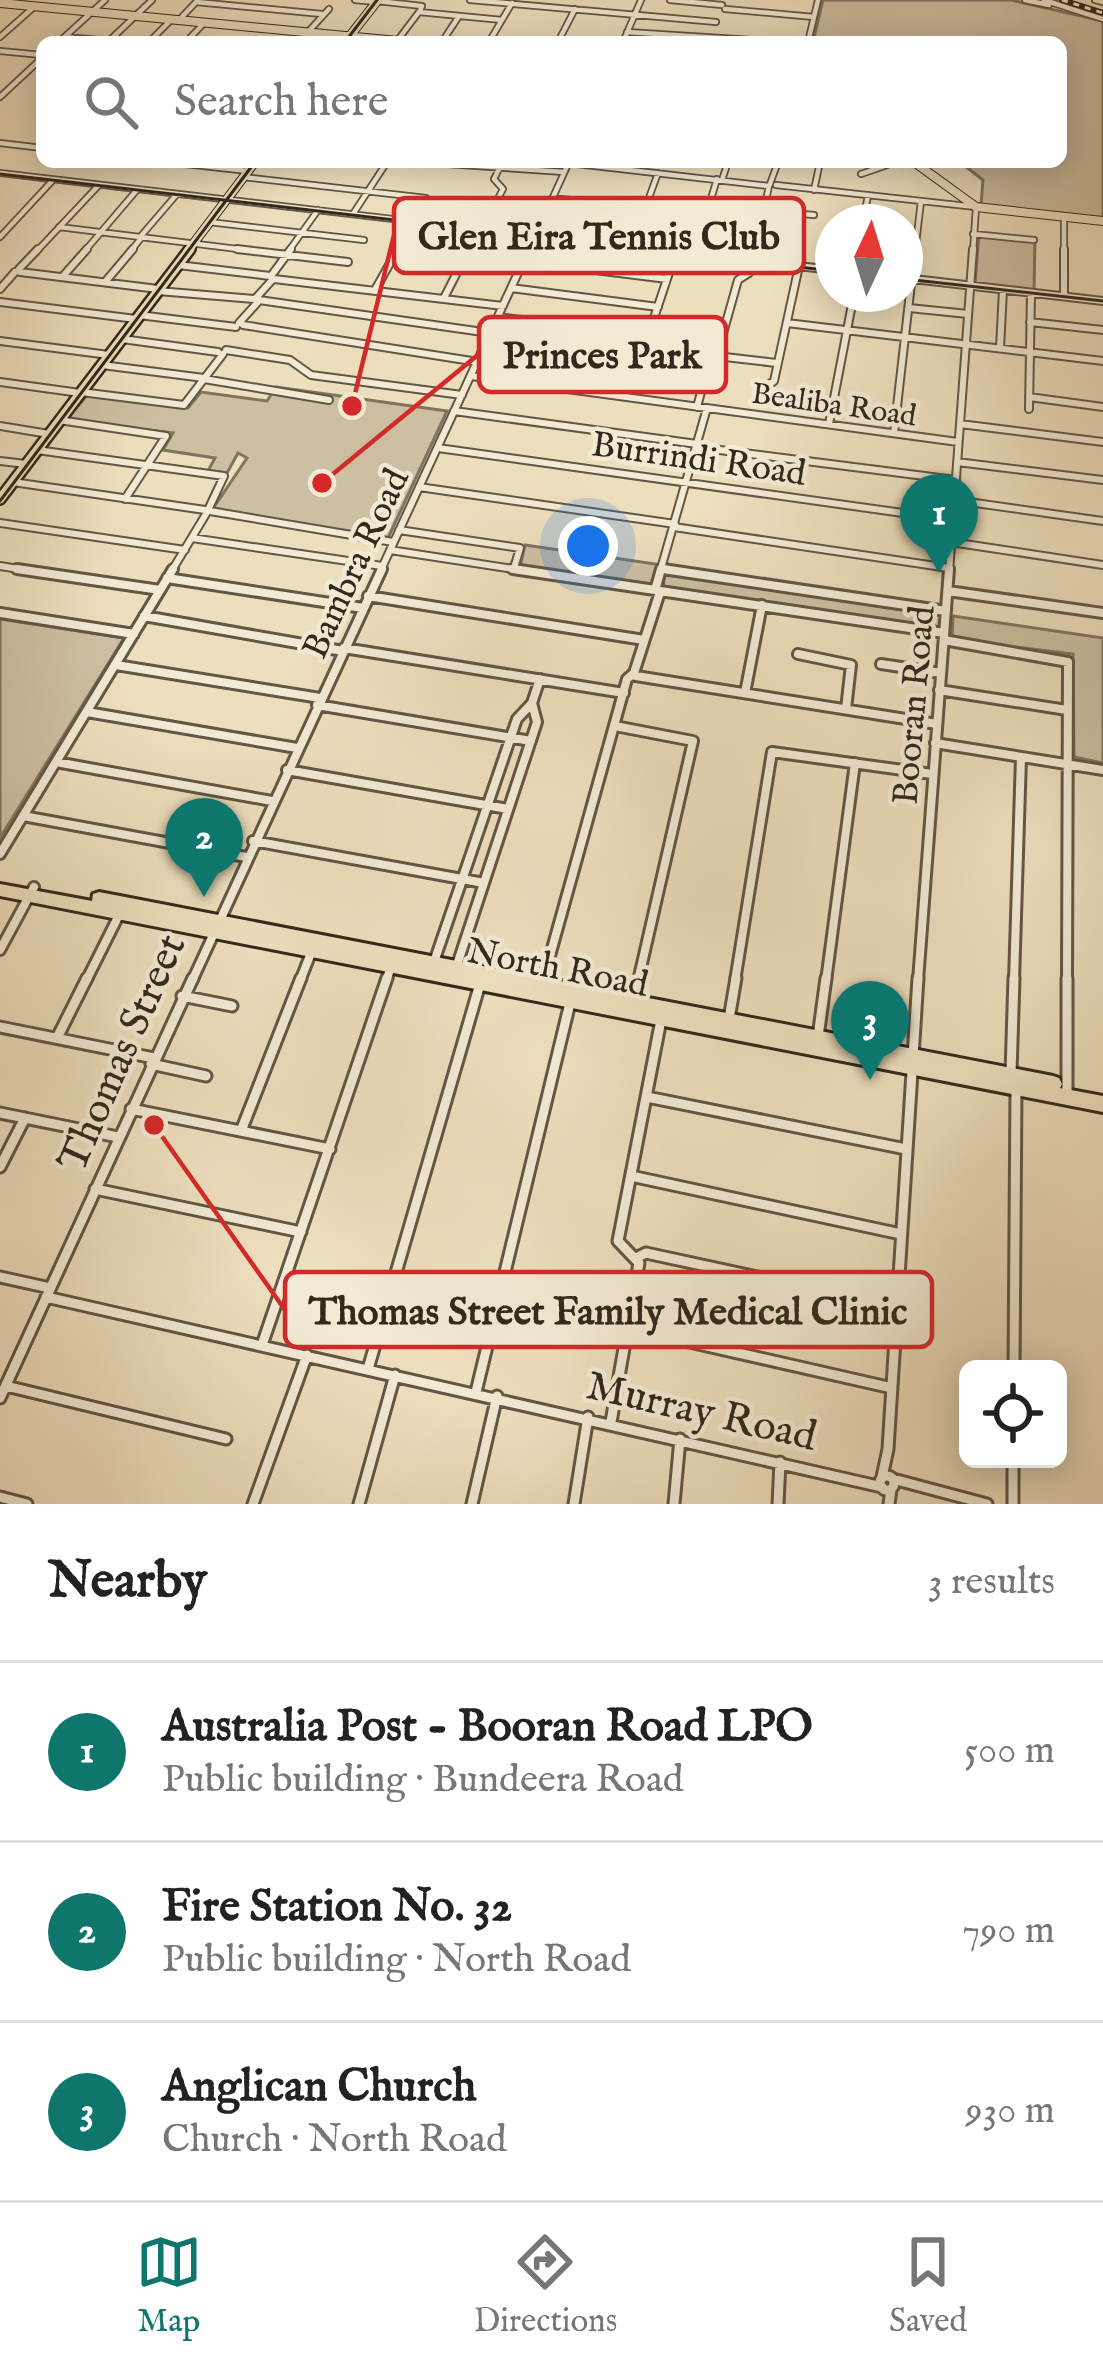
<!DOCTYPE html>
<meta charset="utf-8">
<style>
:root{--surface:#fff;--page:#f6f6f6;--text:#222;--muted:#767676;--line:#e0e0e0;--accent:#0f766e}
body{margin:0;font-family:"IM FELL English",serif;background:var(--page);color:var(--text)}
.controls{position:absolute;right:36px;bottom:36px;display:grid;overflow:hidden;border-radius:18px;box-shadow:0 6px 30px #0003}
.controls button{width:108px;height:108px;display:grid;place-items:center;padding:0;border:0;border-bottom:3px solid var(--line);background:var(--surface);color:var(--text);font:60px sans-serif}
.compass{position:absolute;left:815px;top:204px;width:108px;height:108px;border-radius:50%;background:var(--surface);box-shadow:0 6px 30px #0003;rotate:4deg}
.you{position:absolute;left:588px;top:546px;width:42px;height:42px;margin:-30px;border:9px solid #fff;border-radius:50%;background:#1a73e8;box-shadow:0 0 0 18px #1a73e833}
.badge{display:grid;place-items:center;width:78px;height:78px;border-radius:50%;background:var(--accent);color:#fff;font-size:39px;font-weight:700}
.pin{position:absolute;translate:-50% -99px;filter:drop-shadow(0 3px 6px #0008)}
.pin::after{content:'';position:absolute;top:63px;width:42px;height:36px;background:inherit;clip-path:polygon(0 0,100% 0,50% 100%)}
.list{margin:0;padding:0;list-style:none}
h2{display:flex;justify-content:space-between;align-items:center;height:156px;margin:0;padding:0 48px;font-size:51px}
h2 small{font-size:39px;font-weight:400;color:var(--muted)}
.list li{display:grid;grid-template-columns:78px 1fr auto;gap:36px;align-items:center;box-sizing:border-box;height:180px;padding:0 48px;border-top:3px solid var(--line)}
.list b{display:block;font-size:45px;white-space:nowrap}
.list p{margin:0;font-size:39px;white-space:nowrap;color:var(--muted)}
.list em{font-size:39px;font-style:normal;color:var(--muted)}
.icon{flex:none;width:66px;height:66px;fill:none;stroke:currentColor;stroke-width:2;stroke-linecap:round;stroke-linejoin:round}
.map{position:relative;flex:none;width:1103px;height:1504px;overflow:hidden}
.search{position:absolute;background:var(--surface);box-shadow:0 6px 30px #0003;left:36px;right:36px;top:36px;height:132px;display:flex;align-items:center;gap:30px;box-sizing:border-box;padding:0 42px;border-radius:18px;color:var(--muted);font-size:45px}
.sheet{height:696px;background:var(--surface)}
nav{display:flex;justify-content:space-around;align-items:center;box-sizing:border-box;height:168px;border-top:3px solid var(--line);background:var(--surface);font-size:33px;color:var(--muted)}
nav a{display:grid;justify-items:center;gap:6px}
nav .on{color:var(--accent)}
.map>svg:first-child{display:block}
</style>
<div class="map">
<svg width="1103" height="1504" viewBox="0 0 1103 1504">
<rect width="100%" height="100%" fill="#eddebd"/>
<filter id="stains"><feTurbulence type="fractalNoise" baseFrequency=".00167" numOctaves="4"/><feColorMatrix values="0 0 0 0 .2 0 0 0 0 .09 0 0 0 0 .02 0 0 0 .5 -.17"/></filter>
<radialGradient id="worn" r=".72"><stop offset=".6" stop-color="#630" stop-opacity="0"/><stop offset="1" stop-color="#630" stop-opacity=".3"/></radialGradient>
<path fill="#cdbfa2" stroke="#80745f" stroke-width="3" d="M823 0H1011L1103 21V219L981 205 983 180 960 162H1061V42H813Z
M979 233 1035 239 1034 291 975 285Z
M276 387 447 411 388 538 212 510 247 458 238 453 227 473 208 471 215 458 163 450 173 433 66 420 87 395 188 408 201 392 267 401Z
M525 545 662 565 654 586 520 567Z
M665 573 941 613 940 628 669 590 663 588Z
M953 616 1103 638V763L1074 757 1073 654 952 639Z
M0 619 124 638 0 838Z"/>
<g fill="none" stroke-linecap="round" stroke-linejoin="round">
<defs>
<path id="minor-far3" d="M355 0 376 2
M470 0 716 22
M670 0 722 5
M1025 0 1049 5
M1044 0 1103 19
M1095 0 1103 2
M377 1 422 6 420 11
M196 2 322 14
M725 9 814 17
M419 12 502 20
M179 20 198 0
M308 32 329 9
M627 32 783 42
M0 37 35 6
M65 37 110 41
M109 41 152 0
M397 41 419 12
M59 42 105 0
M149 42 172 19
M186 42 205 22
M442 42 459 16
M489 42 512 3
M558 42 575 9
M623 42 641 0
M808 42 818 0
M0 51 42 55
M0 97 42 58
M0 143 42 148
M167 162 248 171
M418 162 564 172
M568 163 769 186
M0 173 675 252
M861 174 896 162
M243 177 426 198 410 227
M722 180 728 162
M770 184 778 162
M776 185 976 207 973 252
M814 190 820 162
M552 198 645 208
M765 211 814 215
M353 214 387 162
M1064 217V252
M209 222 364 240
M863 222 868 195
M59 227 262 252
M482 229 503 189 494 179 501 165
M973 234 1034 240
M141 236 177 194
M0 237 53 180
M631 247 658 173
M36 252 99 185
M84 252 136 191
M130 252 142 237
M288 252 318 210
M397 252 411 226
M467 252 478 230
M528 252 569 162
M695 252 717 179
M755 252 769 186
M915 252 921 201"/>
<path id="minor-far2" d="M237 249 348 262
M649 249 833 270
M1064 249V296
M694 254 696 249
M523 261 667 279
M178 265 270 276
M19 269 38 249
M20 272 158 289
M64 275 87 249
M271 276 291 249
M905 278 1103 301
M274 279 503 306
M106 281 133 249
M511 288 658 307
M0 289 15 272
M375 290 398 249
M158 291 254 299
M444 298 469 249
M255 299 273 279
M259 300 490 333
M0 302 136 319
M909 308 968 314
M139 315 236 327
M498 317 720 344 725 357 776 363
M1030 322 1103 330
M239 323 257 303
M787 323 1103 361
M243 325 478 362
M648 336 676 252
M122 339 218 352
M0 341 109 355
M720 344 738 280 749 273 756 249
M1000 348 1003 290
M226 350 290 360 311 375 462 395
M550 355 671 370
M102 365 204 378
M471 376 958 442
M204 379 329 400
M0 382 80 393
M765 387 774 381 799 266
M81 392 184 405 223 354
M597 393 608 362
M1029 397 1103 407
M697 407 705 377 696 365 702 343
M1029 409 1031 293
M454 411 697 444
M59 420 166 436 125 499
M829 424 854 294
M960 424 1103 442
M0 426 49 434
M894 433 915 249
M696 447 956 480
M438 448 953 520
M37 450 224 476 208 510
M0 461 26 464
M957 462 1103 480
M13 482 205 510
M419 487 675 524
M954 500 1103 521
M210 511 393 542
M0 523 185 550
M674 527 949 568
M399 530 520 548 514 568
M192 538 382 566
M951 542 1103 565
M390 550 533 572
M0 566 37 572
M663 569 681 572
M171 572 206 514
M380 572 529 249
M660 572 707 408
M949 572 973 249"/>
<path id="minor-far1" d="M17 569 160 590
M513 569 655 590
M663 569 946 611
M167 578 363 608
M656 587 661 569
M660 591 944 633
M948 591 1103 613
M368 596 644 640
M0 613 134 634
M144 616 343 651
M944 640 1068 662 1067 981
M344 648 624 693
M798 654 851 665 846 709
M881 664 941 673
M116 665 320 698
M634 673 660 592
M636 676 937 724
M939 690 1067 710
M745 693 762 605
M317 705 531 741
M87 712 297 748
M615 726 693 741 638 981
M935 743 1103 770
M56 762 272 801
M287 770 508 809
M23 816 246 857
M253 841 484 883
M0 854 173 569
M0 950 34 887
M434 962 517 719 532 703 540 679
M456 968 537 722 532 703
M86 981 121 911
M192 981 382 569
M300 981 313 948
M386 981 391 967
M543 981 627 679 634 673
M735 981 772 752 932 774
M826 981 855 763
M918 981 949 569
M1014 981 1021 757"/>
<path id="minor" d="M543 983 544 978
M182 996 232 1006
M634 1001 639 978
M729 1019 736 978
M0 1027 154 1058
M818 1037 826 978
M57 1038 87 978
M151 1064 206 1076
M1011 1073 1014 978
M1067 1096V978
M647 1097 906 1149
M131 1109 330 1149
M0 1113 118 1137
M241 1131 301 978
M0 1167 25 1118
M631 1176 901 1234
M95 1189 301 1232
M638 1257 646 1253 896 1307
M0 1277 50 1288
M46 1297 882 1487
M685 1341 892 1388
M262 1345 387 978
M368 1369 480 984
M1014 1369 1016 1089
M6 1386 226 1439
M476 1392 570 1003
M0 1398 193 978
M611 1422 639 1263 618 1241 661 1020
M1013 1459V1504
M880 1483a7 7 0 1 1 14 0a7 7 0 1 1-14 0Z
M882 1477 888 1449 918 978
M893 1479 987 1504
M0 1497 27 1504
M253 1504 307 1355
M359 1504 395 1375
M472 1504 497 1396
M574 1504 588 1417
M674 1504 680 1439
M778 1504 780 1462
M889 1504 891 1490"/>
<path id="major-far1" d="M0 3 408 42
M349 37 378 0
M914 162 976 207 1103 221
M187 252 255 162"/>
<path id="major" d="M0 499 190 249"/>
<path id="highway" d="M0 884 92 901 93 894 99 892 1053 1076 1059 1078 1062 1084 1060 1088 1103 1096V1112L0 896Z"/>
</defs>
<use href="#minor-far3" stroke="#625644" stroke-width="8"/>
<use href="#minor-far2" stroke="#625644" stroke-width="10"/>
<use href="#minor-far1" stroke="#625644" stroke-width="14"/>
<use href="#minor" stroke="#625644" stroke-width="15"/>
<use href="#major-far1" stroke="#33281c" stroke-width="10"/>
<use href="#major" stroke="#33281c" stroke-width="14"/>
<use href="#highway" stroke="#33281c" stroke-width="6"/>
<use href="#minor-far3" stroke="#f3ead4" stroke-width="4.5"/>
<use href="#minor-far2" stroke="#f3ead4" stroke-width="6"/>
<use href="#minor-far1" stroke="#f3ead4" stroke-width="8"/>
<use href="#minor" stroke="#f3ead4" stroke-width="9"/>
<use href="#major-far1" stroke="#eddebd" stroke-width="8"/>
<use href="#major" stroke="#eddebd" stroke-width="9"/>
<use href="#highway" fill="#eddebd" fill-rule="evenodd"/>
<path stroke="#33281c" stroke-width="3" d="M345 42 377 0
M0 174 833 271
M905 279 1103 301
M0 501 255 162"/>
<defs>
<path id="rail" d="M1062 0 1103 13"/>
</defs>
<use href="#rail" stroke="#33281c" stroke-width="6"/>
<use href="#rail" stroke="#f3ead4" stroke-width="3" stroke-dasharray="6" stroke-linecap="butt"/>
</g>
<g text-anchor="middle" stroke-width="9" stroke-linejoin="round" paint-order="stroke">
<g font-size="30" fill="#33281c" stroke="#f3ead4">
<text transform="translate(834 404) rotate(8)" y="10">Bealiba Road</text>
</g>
<g font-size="36" fill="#33281c" stroke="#f3ead4">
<text transform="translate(699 457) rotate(8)" y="13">Burrindi Road</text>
<text transform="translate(354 563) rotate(-65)" y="13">Bambra Road</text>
<text transform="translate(912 705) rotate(-85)" y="13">Booran Road</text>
<text transform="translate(558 966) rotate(11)" y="13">North Road</text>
</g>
<g font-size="42" fill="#33281c" stroke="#f3ead4">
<text transform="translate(120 1052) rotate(-66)" y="15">Thomas Street</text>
<text transform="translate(702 1409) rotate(13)" y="15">Murray Road</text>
</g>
</g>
<path fill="none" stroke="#d62828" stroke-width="4.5" d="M352 406L394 235M322 483L479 354M154 1125L285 1310"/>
<g fill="#d62828" stroke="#f3ead4" stroke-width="4.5">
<circle cx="352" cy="406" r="12"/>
<circle cx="322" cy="483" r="12"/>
<circle cx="154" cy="1125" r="12"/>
</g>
<g fill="#f3ead4" stroke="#d62828" stroke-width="4.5">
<rect x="394" y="198" width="410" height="75" rx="12"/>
<rect x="479" y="317" width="247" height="75" rx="12"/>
<rect x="285" y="1272" width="647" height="75" rx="12"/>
</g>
<g font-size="39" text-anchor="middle" font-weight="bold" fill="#33281c">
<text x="599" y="249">Glen Eira Tennis Club</text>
<text x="602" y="368">Princes Park</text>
<text x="608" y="1324">Thomas Street Family Medical Clinic</text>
</g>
<rect width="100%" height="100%" filter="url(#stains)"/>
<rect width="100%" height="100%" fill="url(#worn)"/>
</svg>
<div class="controls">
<button><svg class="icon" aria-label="locate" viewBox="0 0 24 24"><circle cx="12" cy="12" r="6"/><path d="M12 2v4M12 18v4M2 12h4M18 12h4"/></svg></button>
</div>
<svg class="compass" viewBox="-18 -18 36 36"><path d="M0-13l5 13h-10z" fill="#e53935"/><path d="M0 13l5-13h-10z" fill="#767676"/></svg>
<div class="you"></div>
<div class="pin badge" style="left:939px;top:573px">1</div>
<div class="pin badge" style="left:204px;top:897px">2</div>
<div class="pin badge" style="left:870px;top:1080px">3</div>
<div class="search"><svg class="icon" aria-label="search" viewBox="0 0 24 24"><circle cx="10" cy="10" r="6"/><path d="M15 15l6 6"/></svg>Search here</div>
</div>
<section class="sheet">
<h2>Nearby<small>3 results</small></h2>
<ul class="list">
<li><span class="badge">1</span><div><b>Australia Post - Booran Road LPO</b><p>Public building · Bundeera Road</p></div><em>500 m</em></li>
<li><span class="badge">2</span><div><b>Fire Station No. 32</b><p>Public building · North Road</p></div><em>790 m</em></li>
<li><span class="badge">3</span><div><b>Anglican Church</b><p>Church · North Road</p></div><em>930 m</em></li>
</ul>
</section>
<nav>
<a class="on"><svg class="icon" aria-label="map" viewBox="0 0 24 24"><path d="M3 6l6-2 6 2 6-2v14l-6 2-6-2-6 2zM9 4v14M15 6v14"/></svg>Map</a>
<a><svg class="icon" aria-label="directions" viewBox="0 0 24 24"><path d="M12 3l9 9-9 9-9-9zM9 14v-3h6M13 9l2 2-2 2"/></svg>Directions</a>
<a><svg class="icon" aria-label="saved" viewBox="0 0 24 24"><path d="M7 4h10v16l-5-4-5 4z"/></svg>Saved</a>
</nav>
